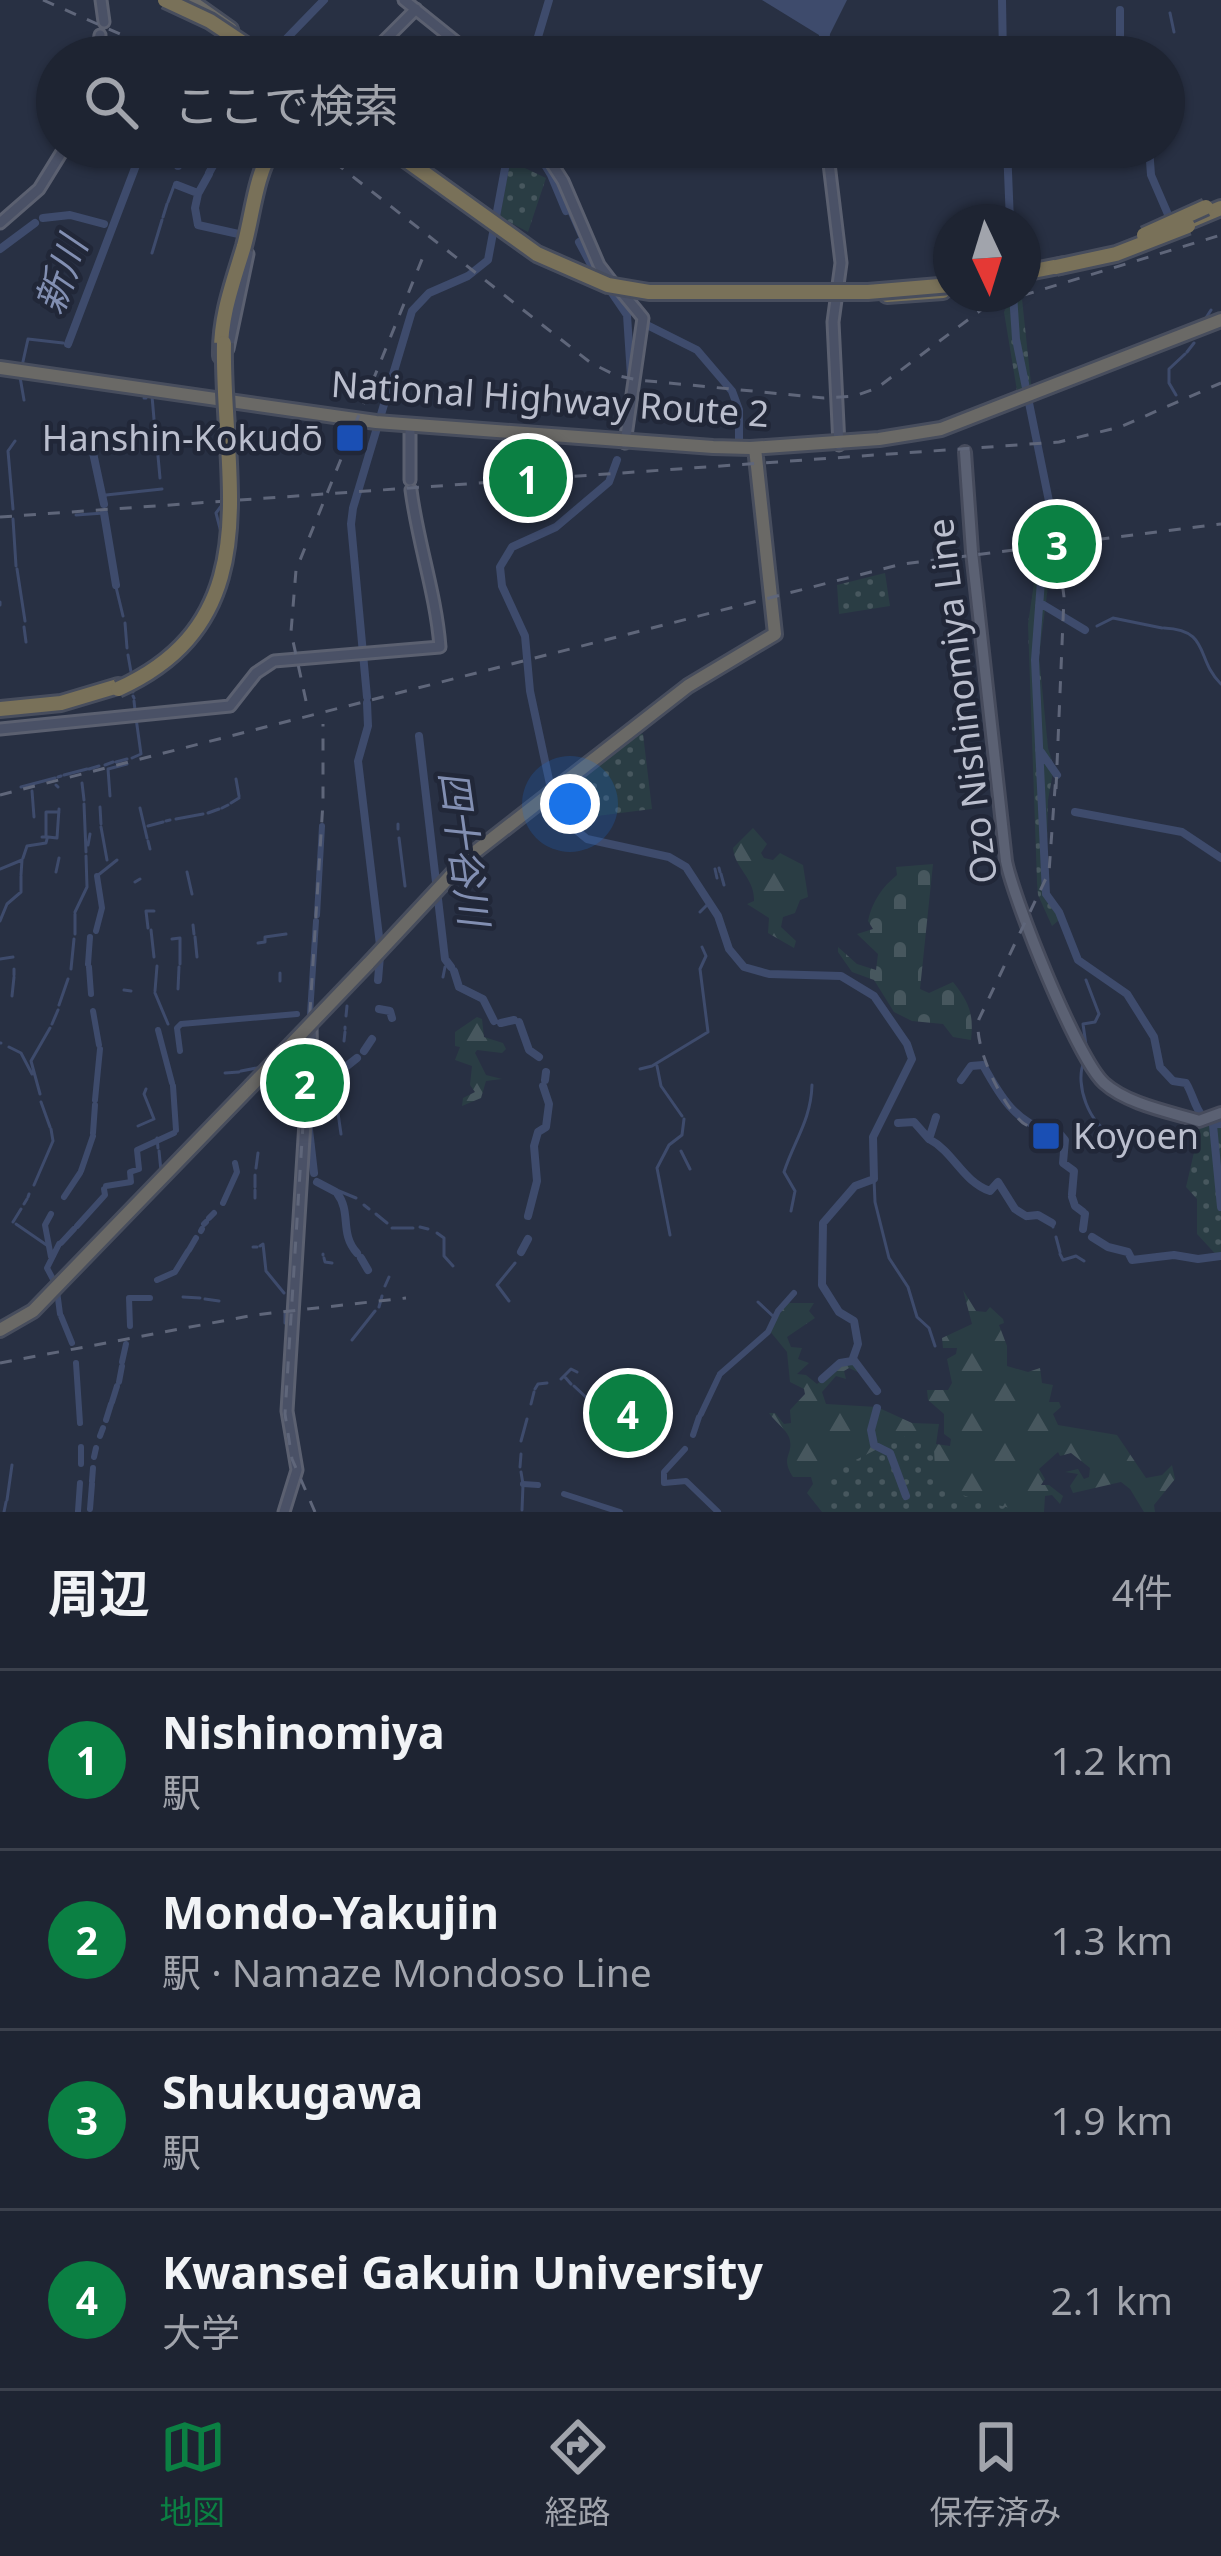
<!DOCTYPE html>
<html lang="ja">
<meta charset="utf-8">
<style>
:root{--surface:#1e2432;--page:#2b303e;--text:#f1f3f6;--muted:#a1a4ac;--line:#3c414d;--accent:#0b8043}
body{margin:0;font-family:"Noto Sans","Noto Sans JP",sans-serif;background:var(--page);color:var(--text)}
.compass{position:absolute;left:933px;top:204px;width:108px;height:108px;border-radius:50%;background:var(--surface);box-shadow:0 3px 9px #0004;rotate:176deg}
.you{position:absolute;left:570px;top:804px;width:42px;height:42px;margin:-30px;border:9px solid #fff;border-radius:50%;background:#1a73e8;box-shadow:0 0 0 18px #1a73e833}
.badge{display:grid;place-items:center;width:78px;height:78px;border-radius:50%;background:var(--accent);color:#fff;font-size:39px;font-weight:700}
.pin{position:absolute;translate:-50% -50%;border:6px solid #fff;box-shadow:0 3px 12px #0006}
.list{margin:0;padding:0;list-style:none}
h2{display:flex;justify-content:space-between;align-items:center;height:156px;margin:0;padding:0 48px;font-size:51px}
h2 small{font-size:39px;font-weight:400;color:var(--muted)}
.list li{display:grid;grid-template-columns:78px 1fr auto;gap:36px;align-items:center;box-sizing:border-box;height:180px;padding:0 48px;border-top:3px solid var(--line)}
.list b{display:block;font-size:45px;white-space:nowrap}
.list p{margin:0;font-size:39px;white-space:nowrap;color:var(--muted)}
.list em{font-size:39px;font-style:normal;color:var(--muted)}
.icon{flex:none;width:66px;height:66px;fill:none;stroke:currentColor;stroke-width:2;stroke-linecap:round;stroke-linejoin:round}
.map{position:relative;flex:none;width:1221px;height:1512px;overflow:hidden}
.search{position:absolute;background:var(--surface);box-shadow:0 3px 9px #0004;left:36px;right:36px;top:36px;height:132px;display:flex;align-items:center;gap:30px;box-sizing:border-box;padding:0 42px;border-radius:66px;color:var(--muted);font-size:45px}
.sheet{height:876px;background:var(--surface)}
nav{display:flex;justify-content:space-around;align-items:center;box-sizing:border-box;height:168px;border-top:3px solid var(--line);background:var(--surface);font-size:33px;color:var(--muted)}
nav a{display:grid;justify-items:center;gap:6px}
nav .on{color:var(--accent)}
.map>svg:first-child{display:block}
</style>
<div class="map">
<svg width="1221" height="1512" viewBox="0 0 1221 1512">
<defs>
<pattern id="forest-firs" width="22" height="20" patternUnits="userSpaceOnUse" patternTransform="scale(3)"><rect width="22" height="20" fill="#2a3d44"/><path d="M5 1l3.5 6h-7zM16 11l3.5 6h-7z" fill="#47575e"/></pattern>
<pattern id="cemetery-stones" width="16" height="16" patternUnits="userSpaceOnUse" patternTransform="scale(3)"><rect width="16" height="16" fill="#2a3d44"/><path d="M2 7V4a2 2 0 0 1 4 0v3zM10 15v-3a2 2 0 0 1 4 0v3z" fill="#47575e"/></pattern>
<pattern id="park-dots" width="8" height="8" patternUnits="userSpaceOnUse" patternTransform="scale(3)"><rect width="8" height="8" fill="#2a3d44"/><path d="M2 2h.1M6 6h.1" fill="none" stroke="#47575e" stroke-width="1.8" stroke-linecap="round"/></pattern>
</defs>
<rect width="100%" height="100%" fill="#283043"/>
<path fill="url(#forest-firs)" d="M753 828 767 844 761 853 764 858 773 860 780 853 803 865 808 897 800 900 795 913 783 917 781 927 796 941 794 948 768 933 769 918 747 904 754 901C755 878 735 869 733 848Z
M477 1017 482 1019 484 1037 503 1043 506 1049 502 1053 477 1050 475 1053 486 1075 502 1079 486 1081 481 1098 462 1106 463 1098 475 1092 470 1085 472 1066 455 1060 460 1047 455 1046V1032Z
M963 1290 976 1311 986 1312 990 1307 1003 1319 1004 1323 999 1325 1007 1346V1366L1028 1372 1040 1368 1042 1383 1053 1385 1049 1402H1059L1061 1407 1053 1414 1058 1425 1117 1435 1146 1478 1162 1475 1172 1465 1175 1479 1154 1505 1155 1512H1144L1130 1489 1121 1482 1073 1493 1070 1486 1078 1474 1065 1472 1078 1469 1084 1479 1089 1477 1090 1468 1071 1453 1060 1456 1058 1452 1039 1469 1045 1479 1041 1485H1049L1063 1496 1060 1504 1052 1495 1045 1496 1044 1512H822L807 1493 813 1484 811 1477H793C779 1456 795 1455 789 1437 785 1428 774 1421 769 1413H775L784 1424 791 1423 790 1410 805 1394 804 1389 790 1382 787 1352 769 1330 787 1303H814L809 1311 815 1318 787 1337 791 1347 802 1348 798 1359 809 1363 797 1374 806 1375 817 1384 842 1365 853 1363 862 1374 849 1368 844 1371 846 1379 836 1376 822 1392 826 1404 877 1407 912 1423 939 1424 936 1444 950 1446 951 1439 944 1434V1414L928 1400 927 1390H948L952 1383 947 1359 956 1354 957 1348H943L942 1338 972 1324Z"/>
<path fill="url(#cemetery-stones)" d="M933 864 920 989 929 993 953 982C969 1002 974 1014 971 1040L953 1037 943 1024 912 1021 894 1012 874 980 852 972 838 952V947L857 964 876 970 878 954 857 934 873 929 868 921C872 902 882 887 897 875L896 867Z"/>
<path fill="url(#park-dots)" d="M510 161 546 178 528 232 500 217Z
M1022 299 1032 393 1018 397 1004 312 1008 304Z
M1053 547 1039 656 1048 748 1054 767 1048 800 1046 881 1059 920 1052 926 1038 895 1037 882 1028 624 1039 549Z
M885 573 890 606 839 614 837 585Z
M633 733 643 734 652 809 573 819 558 795Z
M1186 1120 1221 1126V1260L1197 1234V1199L1186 1187 1195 1148Z
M903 1436 934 1450C935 1463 934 1479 945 1488 953 1494 1018 1511 1031 1512H828L830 1473Z"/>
<path fill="#3e4b6c" d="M762 0H847L830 34 828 57 820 48 819 35Z"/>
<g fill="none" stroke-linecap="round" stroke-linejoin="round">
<path stroke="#3e4b6c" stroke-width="3" d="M1170 13 1174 32
M168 202 175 183
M163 217 167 204
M152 253 162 220
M1202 324 1211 310
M1187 352 1194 343
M22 366 28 339 63 343
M20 377 24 400
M1176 395 1169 383V369L1185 354
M152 396 157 454
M144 398H146
M158 456 160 478
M103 499 106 495 162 489
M222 505 216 513 223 540
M13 509 8 451 15 441
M76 515 104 513
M13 519 16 566
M17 569 25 621
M116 587 123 616
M0 602V605
M125 623 127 648
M1097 626 1113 618 1162 628
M24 627 26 642
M1164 628C1211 630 1195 659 1221 684
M128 655 131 672
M133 689V692
M133 696 134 698
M134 701 135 710
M132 758 141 754 136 718
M116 762 127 759
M105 765 113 762
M89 769 99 766
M64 775 87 769
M58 777 61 776
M236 779 239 796
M82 783 84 800
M56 785 58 787
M21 787 55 778
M32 791 34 817
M110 796 108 769 127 764
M231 803 239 798
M84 804 86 852
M100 807 101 824
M140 808 147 838
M222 808 228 805
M208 813 219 809
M176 819 203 814
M166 821 170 820
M398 824V829
M148 826 163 822
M101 827 107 860
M42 837H46V812H59
M48 837 57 838 59 809
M399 838 405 886
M148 841 150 849
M88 845 90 834
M23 858 27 846 46 843 47 839
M719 868 720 872
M0 869 22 860 21 875
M715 869 717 878
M56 872 59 858
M187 872 192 894
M721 874 724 885
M97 876 117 860
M135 882 140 879
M75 912 87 887 86 856
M700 912 708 904
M0 921 7 904 21 892V876
M193 925 194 934
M148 928 146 911H154
M151 930 154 957
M75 934V914
M195 937 197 957
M172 939 180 938V964
M258 943 265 942V937L286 934
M0 959 13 957
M71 969 74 939
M280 973V981
M14 975V969
M443 977 445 967
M178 989 179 967
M124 990 131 991
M155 991 157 966
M155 993 168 1024
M12 996 14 977
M59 1005 68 979
M346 1016 347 1006
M52 1024 58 1010
M345 1029V1027
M344 1041 345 1032
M0 1043H1
M1086 1045 1083 1024 1095 1022 1099 1014 1086 980
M9 1047 21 1053 32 1074
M1084 1062C1074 1084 1090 1126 1112 1134
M657 1066 661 1086 682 1116
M640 1069 652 1066 708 1032 700 969 706 956 702 947
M241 1071 262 1067
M225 1073 239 1072
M335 1075 337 1104
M40 1094 31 1061 50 1028
M41 1102 50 1127
M337 1106 341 1134
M138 1126 154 1119 144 1094 146 1089
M157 1138 158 1148
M159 1151 161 1171
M681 1151 690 1169
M256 1168 258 1153
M255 1175V1187
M874 1179 875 1202 889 1258 908 1287 917 1317 929 1328 935 1346
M34 1185 53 1141 51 1129
M255 1190V1198
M339 1191 356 1198
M28 1197 29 1194
M24 1204 27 1199
M364 1205 369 1209
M791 1211 795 1191 784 1172C794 1141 811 1120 812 1085
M376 1214 387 1223
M13 1222 21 1209
M16 1224 48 1246
M1053 1224V1227
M420 1227 428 1229
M392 1228H413
M437 1233 444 1238V1256L453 1266
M670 1235 657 1168 669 1145 682 1135 684 1119
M1056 1237 1060 1252
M260 1246 263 1244 266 1271 284 1293
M253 1247H257
M323 1254V1255
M1060 1254 1063 1260 1076 1256 1084 1261
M324 1258 325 1262 332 1263
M385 1286 389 1277
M183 1297 200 1298
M205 1299 219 1301
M509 1301 497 1285 515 1263
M758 1302 775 1318
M379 1307 382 1296
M285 1314V1323
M352 1340 375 1311
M564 1376 571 1369 577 1372
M561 1379 564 1376 571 1384
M574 1386 589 1400
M535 1389 538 1384 547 1383
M531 1404 534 1392
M521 1441 527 1419
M520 1467 521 1454
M521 1472 523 1484
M7 1500 12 1465
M522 1510 523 1485
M4 1512 6 1502"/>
<path stroke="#3e4b6c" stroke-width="6" d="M317 915 322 826
M96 931 102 908 97 876
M88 964 90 937
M89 967 91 994
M93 1011 99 1045
M310 1014 316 921
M158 1030 172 1083
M180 1051 177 1028 181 1024 297 1014
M173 1086 176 1130
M95 1100 100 1049
M93 1133 95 1105
M81 1171 93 1136
M106 1186 131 1182 130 1172 139 1169 137 1150 174 1133
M64 1197 80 1173
M223 1203 237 1172 235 1163
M209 1218 214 1213
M204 1224 206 1222
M77 1226 105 1195 104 1189
M201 1231 202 1229
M61 1243 74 1229
M189 1250 196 1238
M51 1257 45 1225 51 1214
M157 1280 175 1272 188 1251
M55 1283 47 1268 59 1244
M57 1291 60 1314
M61 1316 72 1343
M130 1326 129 1298H150
M122 1362 126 1344
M76 1363 80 1423
M720 1374 768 1332 778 1311 794 1293
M119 1382 122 1366
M112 1402 117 1386
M701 1414 719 1376
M106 1420 111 1404
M693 1435 699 1417
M100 1436 103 1428
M81 1447V1464
M685 1449 664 1472V1483L686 1481 718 1512
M94 1457 96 1448
M92 1481 93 1468
M523 1484 538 1485
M564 1494 620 1512
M90 1509 92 1484
M78 1511 80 1483"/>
<path stroke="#3e4b6c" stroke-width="8" d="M1002 0 1003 57
M1120 10V38
M1122 49 1124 57
M283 57 287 38 324 0
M532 57 549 0
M178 147V166
M534 147 551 175 566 211
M1007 147 1010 222
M1149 147 1151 175 1170 219
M231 154 235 147
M209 173 218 157
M177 185 195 192
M199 192 209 174
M198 194 195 208 198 225 243 235
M569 206 587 247
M43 218 70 215 104 224
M579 242 595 272
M0 249 35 223
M612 293 627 315 631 376
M1013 294 1016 339 1051 511 1050 549 1041 581 1035 660 1046 894 1059 912 1078 960 1127 994 1154 1037 1160 1067 1173 1081 1186 1083C1196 1099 1196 1124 1221 1124
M645 324 697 350 732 391 739 410V442L735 444
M68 344 143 147
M92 448 104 504
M617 460 609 482 556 527 512 547 500 567 502 586 525 636 530 691 551 789 575 829 587 839 669 857 686 867 718 916 729 949 744 967 769 974 841 976 874 996 907 1044 912 1059 873 1137 874 1179 855 1186 823 1223 822 1285 839 1312 854 1321 858 1344 852 1361 840 1363 822 1379
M104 513 116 585
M1040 603 1085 630
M367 697 351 524 353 508 412 311 429 293 468 276 488 260 509 147
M367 703 368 726 358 761 380 945
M419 736 445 959 451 967
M1041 752 1057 775
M1075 812 1182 832 1221 858
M454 971 459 987 483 999 494 1021
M378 980 380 956
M379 1009 390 1011 392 1018
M519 1022 529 1050 539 1057
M501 1023 514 1020
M364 1051 372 1039
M545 1080 546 1072
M961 1080 971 1066 983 1065C1001 1098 1015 1121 1051 1133
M313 1093 357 1058
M308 1121 314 1173
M898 1123 914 1122 929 1139 936 1117
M1213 1125 1221 1207
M1060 1134 1065 1140 1063 1163 1074 1171 1072 1194
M929 1139C954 1152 962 1181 990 1191L998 1182 1015 1209 1026 1216
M317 1182 336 1192
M337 1193C352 1213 339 1233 357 1253
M1072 1197 1075 1206 1083 1212
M528 1216 537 1181 534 1146 538 1132 546 1127 549 1104 543 1086
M1028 1216 1038 1215 1052 1223
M1083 1229 1085 1214
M1092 1237 1108 1247 1128 1252 1132 1260 1174 1255 1198 1259 1221 1256
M521 1252 528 1239
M361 1258 368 1270
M853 1359 877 1391
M877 1408 871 1430 874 1445 890 1453 906 1496"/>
<path stroke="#3e4558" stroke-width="9" stroke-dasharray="9 4.5" stroke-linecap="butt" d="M281 147H282"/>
<defs>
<path id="secondary" d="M101 0 104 22
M404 0 475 57
M97 57 100 35
M368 57 416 9
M541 147 563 181 599 265 612 282
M827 147 841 263 833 322 839 445
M0 223 39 189 65 147
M620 290 643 318 625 443
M228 349 248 254
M410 424V480
M0 729 230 706 256 673 274 661 440 647C436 594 418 544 411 490
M284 1512 297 1470 287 1411 305 1122 312 1079 311 1024"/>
<path id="primary" d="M545 437V451
M965 452 972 552 1006 861C1014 901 1077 1058 1104 1083 1127 1104 1170 1112 1199 1121L1221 1113"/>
<path id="trunk" d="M190 0 231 29
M0 368 376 422 713 447 750 448 879 439 941 429 1221 320
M368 964 466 859 688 686 775 634 755 448
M0 1330 33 1311 251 1086"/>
<path id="motorway" d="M1192 220 1221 208
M1023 273 1064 265
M887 295 943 291
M221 356C220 316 233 283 244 246 253 213 255 177 273 147
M0 709 61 703 118 686"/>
</defs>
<use href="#secondary" stroke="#5b6070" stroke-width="15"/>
<use href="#primary" stroke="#464b5c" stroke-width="16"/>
<use href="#trunk" stroke="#474d5d" stroke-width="18"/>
<use href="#motorway" stroke="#474d5d" stroke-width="20"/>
<use href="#secondary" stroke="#4a5166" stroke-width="9"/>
<use href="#primary" stroke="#5b6173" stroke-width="10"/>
<use href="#trunk" stroke="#6a6966" stroke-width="12"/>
<use href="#motorway" stroke="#797159" stroke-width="14"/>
<path stroke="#5f667a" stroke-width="3" stroke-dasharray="12 12" stroke-linecap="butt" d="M43 0 172 57
M315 147 591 363 615 375 638 380 824 398 855 396 877 388 985 307 1221 235
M0 517 1059 442 1120 427 1221 383
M306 701 291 632 296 570 425 252
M1056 789 1064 597 1058 550
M0 795 902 564 1221 524
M1049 1136C1041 1132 1031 1128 1023 1123 1003 1107 972 1044 979 1019L1049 872 1056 774
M0 1363 254 1315 406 1298
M315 1512 292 1459 285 1414 323 802V724"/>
<defs>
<path id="trunk-bridge" d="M251 1086 368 964"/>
<path id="motorway-bridge" d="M165 0 210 21 264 57
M388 147 537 254 608 285 649 292H868L951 285
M1144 235 1206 207
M1056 267 1116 254 1188 226
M118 689C273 619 221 475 224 343"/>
</defs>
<use href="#trunk-bridge" stroke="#474d5d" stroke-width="18" stroke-linecap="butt"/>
<use href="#motorway-bridge" stroke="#474d5d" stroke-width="20" stroke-linecap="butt"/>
<use href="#trunk-bridge" stroke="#6a6966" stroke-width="12"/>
<use href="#motorway-bridge" stroke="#797159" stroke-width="14"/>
</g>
<g fill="#1a4fb4" stroke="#212738" stroke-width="4.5">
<rect x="335" y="423" width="30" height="30" rx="6"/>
<rect x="1031" y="1121" width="30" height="30" rx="6"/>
</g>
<g text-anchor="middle" stroke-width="9" stroke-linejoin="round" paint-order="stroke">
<g font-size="36" fill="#babecd" stroke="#212738">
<text transform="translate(550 399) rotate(4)" y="13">National Highway Route 2</text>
<text transform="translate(962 701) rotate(-97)" y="13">Ozo Nishinomiya Line</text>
</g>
<g font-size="36" fill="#babecd" stroke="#212738" text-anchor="end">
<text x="323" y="451">Hanshin-Kokudō</text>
<text x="1073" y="1149" text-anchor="start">Koyoen</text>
</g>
<g font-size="39" font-style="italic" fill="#828fb2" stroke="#212738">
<text transform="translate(61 275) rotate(-70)" y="14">新川</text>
<text transform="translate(464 848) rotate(82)" y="14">四十谷川</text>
</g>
</g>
</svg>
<svg class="compass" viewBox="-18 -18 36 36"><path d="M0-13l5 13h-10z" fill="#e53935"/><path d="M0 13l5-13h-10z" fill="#a1a4ac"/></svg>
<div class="you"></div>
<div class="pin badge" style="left:528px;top:478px">1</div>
<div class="pin badge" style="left:305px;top:1083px">2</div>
<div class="pin badge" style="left:1057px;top:544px">3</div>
<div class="pin badge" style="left:628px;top:1413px">4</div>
<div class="search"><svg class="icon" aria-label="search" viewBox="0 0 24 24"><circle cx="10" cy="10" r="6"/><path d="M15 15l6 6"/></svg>ここで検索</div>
</div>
<section class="sheet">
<h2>周辺<small>4件</small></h2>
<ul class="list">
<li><span class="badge">1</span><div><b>Nishinomiya</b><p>駅</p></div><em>1.2 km</em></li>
<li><span class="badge">2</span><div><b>Mondo-Yakujin</b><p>駅 · Namaze Mondoso Line</p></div><em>1.3 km</em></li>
<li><span class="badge">3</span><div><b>Shukugawa</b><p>駅</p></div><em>1.9 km</em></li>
<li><span class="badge">4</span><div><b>Kwansei Gakuin University</b><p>大学</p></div><em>2.1 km</em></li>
</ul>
</section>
<nav>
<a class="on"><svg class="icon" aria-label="map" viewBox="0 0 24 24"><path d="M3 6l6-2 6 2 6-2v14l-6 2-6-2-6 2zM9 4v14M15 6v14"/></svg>地図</a>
<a><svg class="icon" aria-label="directions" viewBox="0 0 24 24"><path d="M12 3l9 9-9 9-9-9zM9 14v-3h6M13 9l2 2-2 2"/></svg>経路</a>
<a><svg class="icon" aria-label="saved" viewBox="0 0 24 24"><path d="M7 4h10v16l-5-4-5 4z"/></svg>保存済み</a>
</nav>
